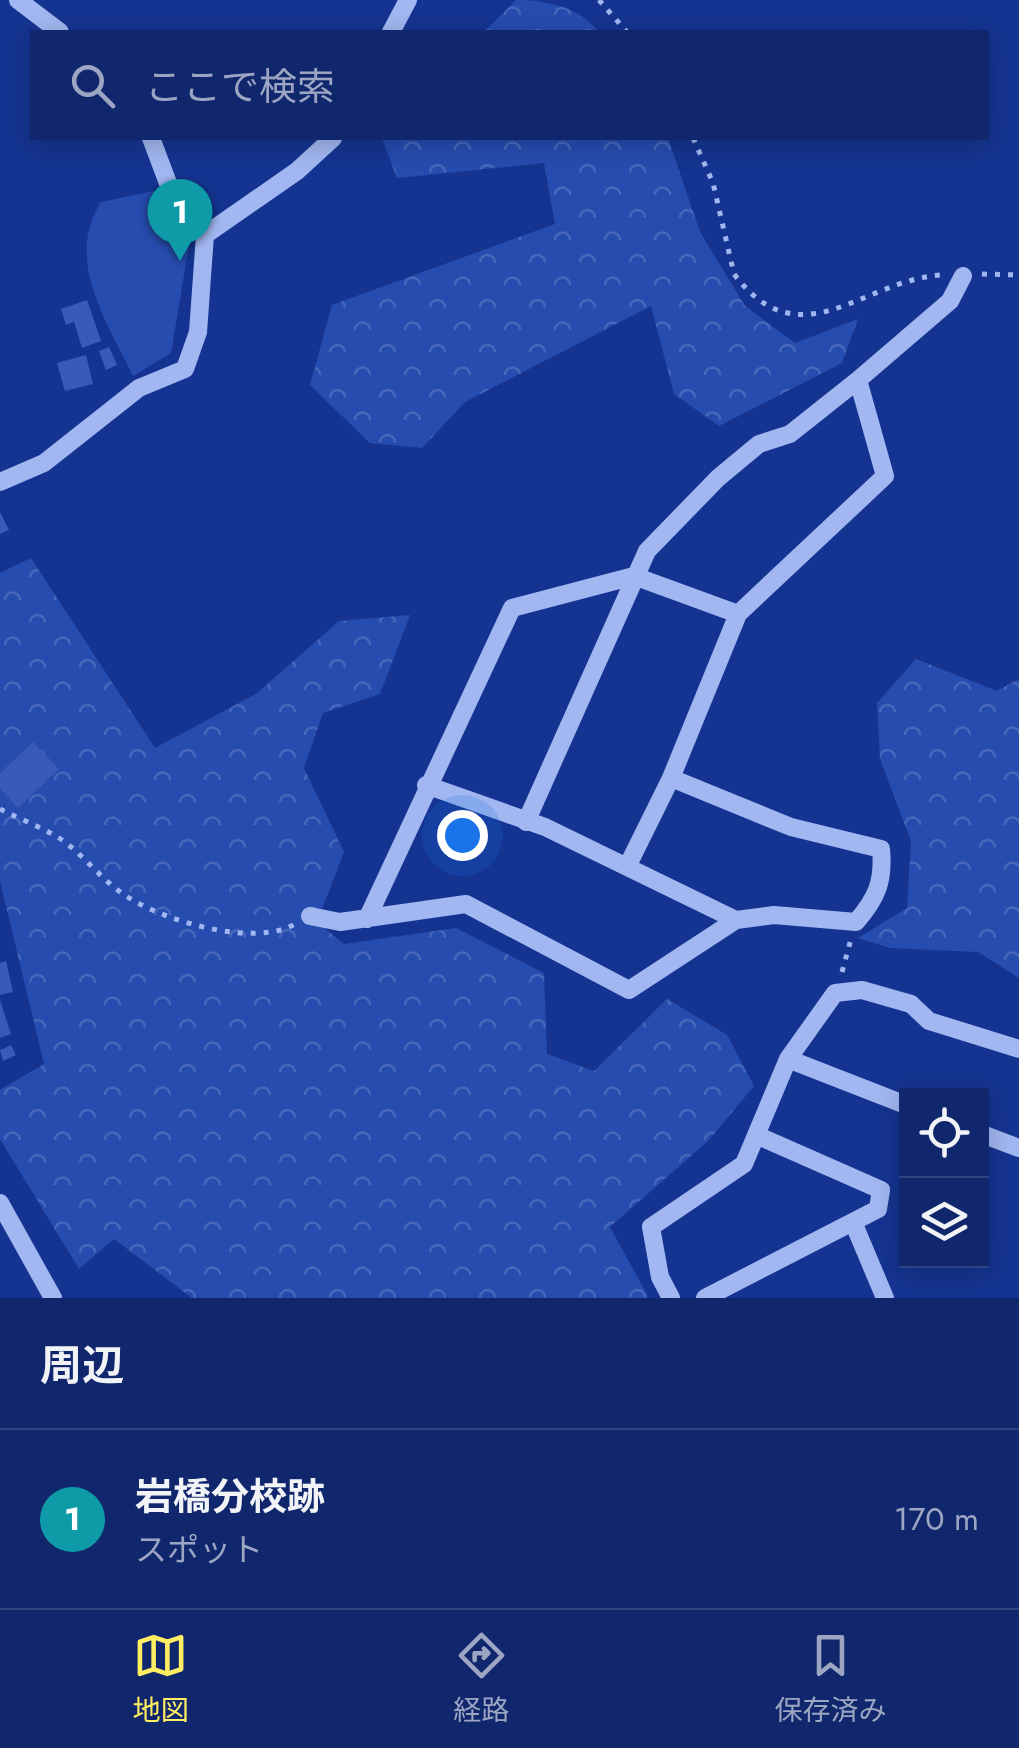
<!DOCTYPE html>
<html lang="ja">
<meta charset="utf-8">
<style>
:root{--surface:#10276d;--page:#1e3375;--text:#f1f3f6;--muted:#9ca5c2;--line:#304480;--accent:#ffee62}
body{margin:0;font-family:Jost,"Noto Sans JP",sans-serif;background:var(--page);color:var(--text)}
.controls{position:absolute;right:30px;bottom:30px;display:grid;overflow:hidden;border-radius:0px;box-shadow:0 5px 25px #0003}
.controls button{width:90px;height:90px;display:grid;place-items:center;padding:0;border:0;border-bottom:2px solid var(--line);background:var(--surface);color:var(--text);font:50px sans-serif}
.you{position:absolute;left:462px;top:835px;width:35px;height:35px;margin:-25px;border:8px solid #fff;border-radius:50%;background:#1a73e8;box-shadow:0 0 0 15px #1a73e833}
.badge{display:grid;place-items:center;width:65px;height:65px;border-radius:50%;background:var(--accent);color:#fff;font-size:32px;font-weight:700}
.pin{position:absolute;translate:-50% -82px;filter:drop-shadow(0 2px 5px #0008)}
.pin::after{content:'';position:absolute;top:52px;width:35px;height:30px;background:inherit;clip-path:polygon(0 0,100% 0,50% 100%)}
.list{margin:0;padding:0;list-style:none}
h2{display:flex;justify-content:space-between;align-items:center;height:130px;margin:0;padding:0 40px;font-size:42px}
h2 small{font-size:32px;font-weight:400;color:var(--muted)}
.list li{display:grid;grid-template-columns:65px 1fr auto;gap:30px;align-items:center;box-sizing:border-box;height:180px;padding:0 40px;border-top:2px solid var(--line)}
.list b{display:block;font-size:38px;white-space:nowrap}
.list p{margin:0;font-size:32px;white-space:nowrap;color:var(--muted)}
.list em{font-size:32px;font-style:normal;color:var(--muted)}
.icon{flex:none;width:55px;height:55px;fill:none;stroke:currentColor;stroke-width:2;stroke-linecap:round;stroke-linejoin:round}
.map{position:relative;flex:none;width:1019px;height:1298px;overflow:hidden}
.search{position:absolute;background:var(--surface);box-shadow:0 5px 25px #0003;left:30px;right:30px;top:30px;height:110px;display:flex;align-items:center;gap:25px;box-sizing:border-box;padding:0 35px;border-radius:0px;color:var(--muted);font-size:38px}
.sheet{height:310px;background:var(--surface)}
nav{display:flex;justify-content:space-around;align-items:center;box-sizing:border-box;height:140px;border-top:2px solid var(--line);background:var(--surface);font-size:28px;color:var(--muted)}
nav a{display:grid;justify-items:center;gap:5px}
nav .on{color:var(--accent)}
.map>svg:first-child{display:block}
</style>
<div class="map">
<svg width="1019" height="1298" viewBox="0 0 1019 1298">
<defs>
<pattern id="forest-crowns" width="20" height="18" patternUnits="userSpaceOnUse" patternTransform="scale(2.5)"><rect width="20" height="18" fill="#274caf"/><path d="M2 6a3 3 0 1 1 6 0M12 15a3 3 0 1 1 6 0" fill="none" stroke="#4767bb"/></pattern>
</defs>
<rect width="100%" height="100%" fill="#153491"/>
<path fill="#274caf" d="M154 191 190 239 171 353 133 376C107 321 64 261 101 202Z"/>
<path fill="url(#forest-crowns)" d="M516 0C546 0 580 7 599 32H484Z
M382 138H668L700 232 745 306 795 343 858 319 842 363 719 426 674 394 651 306 465 402 422 448 370 443 310 385 332 305 555 224 544 163 397 178Z
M31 558 155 748 256 694 339 621 410 615 380 694 323 713 304 768 344 852 317 922 344 944 456 928 544 973 547 1054 594 1071 667 999 727 1035 754 1086 708 1141 610 1227 649 1298H192L114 1239 79 1269 0 1139V1090L44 1064 0 881V573Z
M916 659 997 691 1019 679V978L978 952 890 948 858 938 907 908 911 841 880 759 877 703Z"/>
<path fill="#395ab7" d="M87 300 101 341 82 348 74 322 66 325 61 309Z
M109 347 117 365 106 370 99 351Z
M86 355 93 384 65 391 57 363Z
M0 512 9 530 0 534Z
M33 742 59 769 18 808 0 788V773Z
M6 961 13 992 0 995V963Z
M0 1000 11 1034 0 1038Z
M11 1045 16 1055 3 1061 0 1050Z"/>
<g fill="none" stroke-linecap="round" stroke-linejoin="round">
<path stroke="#a2b7f1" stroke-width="5" stroke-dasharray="5 8" stroke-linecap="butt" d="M599 0 627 32
M693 138 713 183 734 274C800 362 863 280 941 275
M982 274 1019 275
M0 809C18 818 38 826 56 836 82 852 100 879 126 896 164 921 254 948 295 924
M842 972 851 939"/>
<path stroke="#a2b7f1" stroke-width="18" d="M18 0 60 32
M391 32 408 0
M151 138 177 207 205 235
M0 482 44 463 139 388 185 369 198 332 205 235 297 171 333 138
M426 785 545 827 736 920 774 915 856 922C877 898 884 881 881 849L791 827 671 778
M526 822 647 551 718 478 759 444 790 434 858 380
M628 865 671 778 738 614 885 476 858 380 950 301 963 276
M310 916 340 922 466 904 629 990 736 920
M367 919 512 608 634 576 738 614
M788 1059 906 1105
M982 1134 1019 1148
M0 1203 53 1298
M853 1222 885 1298
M671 1298 660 1277 651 1227 744 1164 788 1059 835 993 862 990 911 1004 929 1021 1019 1049
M705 1298 878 1209 881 1190 756 1135"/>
</g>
</svg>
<div class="controls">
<button><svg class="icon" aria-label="locate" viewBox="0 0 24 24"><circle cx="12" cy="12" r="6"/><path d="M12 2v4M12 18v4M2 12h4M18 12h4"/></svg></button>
<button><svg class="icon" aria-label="layers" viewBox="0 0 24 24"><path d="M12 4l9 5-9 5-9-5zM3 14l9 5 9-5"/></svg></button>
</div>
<div class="you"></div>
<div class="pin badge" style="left:180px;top:261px;background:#0f9aa8">1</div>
<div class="search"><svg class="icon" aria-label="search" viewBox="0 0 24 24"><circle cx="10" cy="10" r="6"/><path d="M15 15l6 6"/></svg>ここで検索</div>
</div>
<section class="sheet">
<h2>周辺<small></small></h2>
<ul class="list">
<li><span class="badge" style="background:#0f9aa8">1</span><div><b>岩橋分校跡</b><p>スポット</p></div><em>170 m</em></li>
</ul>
</section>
<nav>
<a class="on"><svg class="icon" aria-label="map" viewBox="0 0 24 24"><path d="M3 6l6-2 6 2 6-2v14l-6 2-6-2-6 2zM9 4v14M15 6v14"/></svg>地図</a>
<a><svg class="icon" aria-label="directions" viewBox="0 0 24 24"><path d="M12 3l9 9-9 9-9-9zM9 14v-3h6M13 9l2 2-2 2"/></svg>経路</a>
<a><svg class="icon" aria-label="saved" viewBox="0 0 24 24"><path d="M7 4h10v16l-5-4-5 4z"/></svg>保存済み</a>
</nav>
